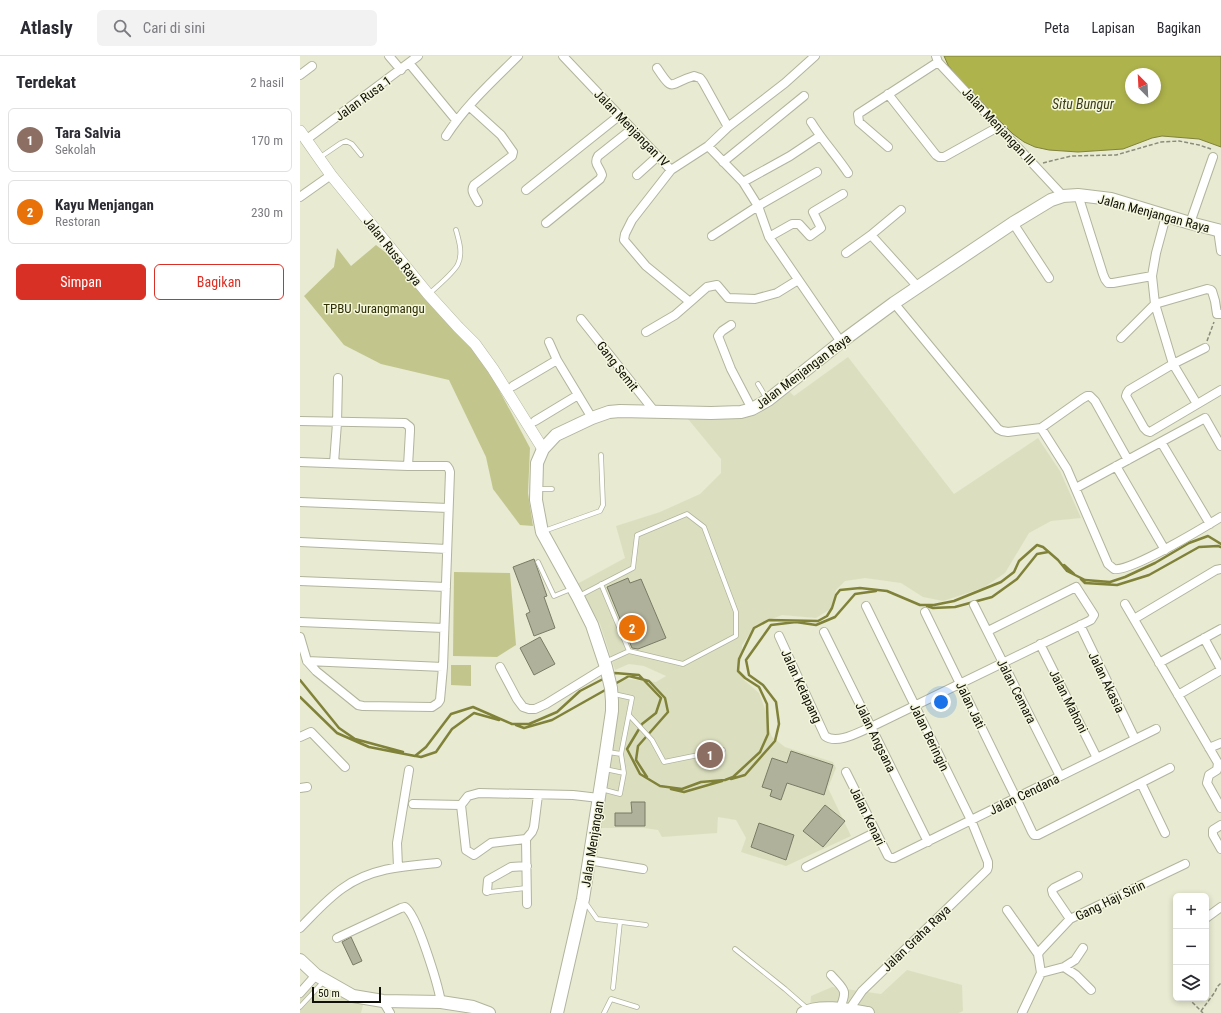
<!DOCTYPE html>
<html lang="id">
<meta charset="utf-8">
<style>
:root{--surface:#fff;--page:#f2f2f3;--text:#2b2b33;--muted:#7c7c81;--line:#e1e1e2;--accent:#d93025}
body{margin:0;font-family:"Roboto Condensed",sans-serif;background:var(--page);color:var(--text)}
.controls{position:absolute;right:12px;bottom:12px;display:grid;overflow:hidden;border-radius:6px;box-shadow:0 2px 6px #0003}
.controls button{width:36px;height:36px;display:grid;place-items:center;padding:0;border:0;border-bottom:1px solid var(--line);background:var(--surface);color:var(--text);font:20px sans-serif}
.compass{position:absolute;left:825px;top:12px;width:36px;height:36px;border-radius:50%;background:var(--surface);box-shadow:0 2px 6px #0003;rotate:336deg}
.scale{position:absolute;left:12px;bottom:10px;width:69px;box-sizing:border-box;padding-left:4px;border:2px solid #101008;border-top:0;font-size:11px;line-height:14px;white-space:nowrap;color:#101008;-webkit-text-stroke:3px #f5f7de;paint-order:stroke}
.you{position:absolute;left:641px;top:646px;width:14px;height:14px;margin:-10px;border:3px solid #fff;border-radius:50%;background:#1a73e8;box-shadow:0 0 0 6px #1a73e833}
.badge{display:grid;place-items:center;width:26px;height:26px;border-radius:50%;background:var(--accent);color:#fff;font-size:13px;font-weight:700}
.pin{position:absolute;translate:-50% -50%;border:2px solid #fff;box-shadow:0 1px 4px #0006}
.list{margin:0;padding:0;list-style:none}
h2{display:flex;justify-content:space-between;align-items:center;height:52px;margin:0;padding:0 16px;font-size:17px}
h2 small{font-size:13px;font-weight:400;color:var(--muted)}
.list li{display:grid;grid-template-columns:26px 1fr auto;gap:12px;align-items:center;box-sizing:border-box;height:64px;margin:0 8px 8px;padding:0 8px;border:1px solid var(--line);border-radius:6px}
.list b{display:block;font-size:15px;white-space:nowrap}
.list p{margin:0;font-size:13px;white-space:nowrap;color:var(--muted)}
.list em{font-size:13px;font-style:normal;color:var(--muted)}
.actions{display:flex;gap:8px;padding:12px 16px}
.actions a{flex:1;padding:9px 0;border:1px solid var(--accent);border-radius:6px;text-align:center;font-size:14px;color:var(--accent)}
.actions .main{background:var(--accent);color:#fff}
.icon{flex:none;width:22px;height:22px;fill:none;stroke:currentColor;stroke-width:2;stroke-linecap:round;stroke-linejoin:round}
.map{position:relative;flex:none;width:921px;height:957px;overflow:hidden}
header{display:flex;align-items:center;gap:24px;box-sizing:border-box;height:56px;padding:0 20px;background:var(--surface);border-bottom:1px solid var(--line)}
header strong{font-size:19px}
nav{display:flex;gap:22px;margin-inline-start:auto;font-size:14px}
.search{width:280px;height:36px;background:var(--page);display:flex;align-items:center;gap:10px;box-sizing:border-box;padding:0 14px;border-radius:6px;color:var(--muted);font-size:15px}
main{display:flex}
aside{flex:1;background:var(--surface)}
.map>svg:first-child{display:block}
</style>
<header>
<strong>Atlasly</strong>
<div class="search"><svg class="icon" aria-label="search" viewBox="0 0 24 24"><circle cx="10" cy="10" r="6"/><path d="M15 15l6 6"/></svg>Cari di sini</div>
<nav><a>Peta</a><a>Lapisan</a><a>Bagikan</a></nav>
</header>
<main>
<aside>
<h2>Terdekat<small>2 hasil</small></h2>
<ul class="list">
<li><span class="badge" style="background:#8d6e63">1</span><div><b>Tara Salvia</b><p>Sekolah</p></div><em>170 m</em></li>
<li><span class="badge" style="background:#e8710a">2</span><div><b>Kayu Menjangan</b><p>Restoran</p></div><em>230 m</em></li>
</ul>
<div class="actions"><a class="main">Simpan</a><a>Bagikan</a></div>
</aside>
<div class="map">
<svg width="921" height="957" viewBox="0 0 921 957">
<rect width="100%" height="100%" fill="#e8ead1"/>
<path fill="#dcdfbf" d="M548 301 654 438 738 382 760 415 781 462 751 465 729 477 705 517 683 532 643 545 623 541 601 527 565 522 545 525 536 534 532 552 516 562 482 559 456 569 442 589V600L438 613 444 624 459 637 467 658 468 672 472 681 485 691 533 706 536 712 528 732 551 780 486 810 441 796 446 782 436 764 418 761 417 777 362 781 358 774 344 772H300L317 649 316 625 328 623 356 626 366 620 344 610 329 608 315 614 300 568 277 528 325 502 316 470 360 456 400 438 421 417V403L388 363 442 361 486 332 494 340Z
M607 914 662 929 663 955 659 957H512L510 953 511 940 532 931 581 938Z
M17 927 64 945 61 957H0V942Z"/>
<path fill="#c2c68c" d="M76 189 94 203 158 274 188 313 230 392 228 437 233 470 220 469 193 433 186 401 149 324 81 308 44 289 4 240 34 211 37 192 51 210Z
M154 516 210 517 216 589 197 601 153 600Z
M151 609H171V630L151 629Z"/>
<path fill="#afb34c" stroke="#7f8238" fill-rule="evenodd" d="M644 0H921V91L899 83 862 80 852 82 823 93 778 96 749 94 735 91 724 86 713 78 701 66 655 18 648 9ZM831 18H855V42H831Z"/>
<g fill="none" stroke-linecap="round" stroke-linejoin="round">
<path stroke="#7f8238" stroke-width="2.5" d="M764 509 774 518
M781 523 785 527 817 529 849 519 899 491 918 490 921 491
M627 550 633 552 655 551 692 541 717 523 737 498 748 496
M312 618 315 617 339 619 361 642 356 657 342 668 327 693 340 718 360 730 382 733 401 726 425 724 433 721 460 696 468 678 467 648 459 631 445 622 438 615 439 603 454 572 469 564 518 565 527 560 532 552 536 539 540 534 560 532 587 535 620 549H634L654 545 701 526 714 516 719 505 737 489 743 491 758 504 767 515 785 524 810 526 825 521 855 507 889 487 908 480 921 488
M0 624 39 672 55 683 103 696
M313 629 329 620 349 625 365 642 368 656 338 690 336 704 347 721
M0 641 37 677 69 691 115 700 126 691 151 658 173 651 212 668H229L257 656 280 635 305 622
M216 669 224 672 252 664 307 633
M116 700 121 701 136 696 152 673 174 657 199 664
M431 723 445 719 475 685 479 668 476 646 463 629 449 619 446 604 471 569 496 566 516 569 535 561 555 538 576 535
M371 733 384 736 422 725"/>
</g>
<path fill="#afb19a" stroke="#797b65" d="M234 503 247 540 244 541 255 572 234 580 226 558 230 556 213 511Z
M328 522 330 527 341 523 366 582 338 593 332 592 307 531Z
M240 581 255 608 234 619 220 592Z
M491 695 533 709 524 739 487 727 481 744 470 740 472 734 462 731 472 702 487 707Z
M331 746H345V770H315V757H332Z
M525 749 545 765 523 791 503 775Z
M459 767 494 779 486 804 451 791Z
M51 881 62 905 53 909 42 886Z"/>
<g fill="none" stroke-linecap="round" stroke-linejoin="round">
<defs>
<path id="service" d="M19 102 41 87 46 85 52 88 61 99
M129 238C136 231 154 217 158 208 163 197 159 185 156 174
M458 328 467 343
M239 433H252
M244 475 300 455 303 449 301 399
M238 506 254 540 271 533
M301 528 329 595
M279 540 333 512 337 479 387 458 404 471 436 556V580L383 608 329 595 305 606
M329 659 352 684 364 706 423 694
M308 696 321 698
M305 713 324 717 321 698 332 642 314 638
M301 733 320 738 324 717
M187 835 190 836 226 832
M285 846 297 863 346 869
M435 893 485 933 509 954
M313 932 320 866
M0 951 24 925
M304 957 311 943 337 951"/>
<path id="minor" d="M89 0 101 14
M263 0 371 114
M636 0 638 6 763 140
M109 7 156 64
M357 12C374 38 369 27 394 20L400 22 403 26 428 71
M0 19 12 10
M588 38 636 99 639 101H644L698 71
M169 50 201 79 213 96 212 100 174 129C170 135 175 140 178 146
M511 66C522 84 536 99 548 117
M146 80C166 49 192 26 218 0
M7 83 118 0
M408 90 443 126 458 150 469 181 541 286
M588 91 559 66 558 58 638 6
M423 106 504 40
M337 119 358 100
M443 126 490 100 520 80
M226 134 320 59
M778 139 803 218 805 223 808 227H813L852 220
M0 141 31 119
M866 160 856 197 852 220 855 248 873 308 897 348
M246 167 300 123 302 119C300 111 293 108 298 100L332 73
M713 167 749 222
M890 167 913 101
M918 174 921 195
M571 179 601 154
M412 180 458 150 517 116
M469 181 492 168H499L510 180 521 172 513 156 543 138
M546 197 571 179 618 231
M498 224 477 237 455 243 428 242 417 229 407 231 390 246 346 210 324 184 325 178 332 164 371 114 408 90 428 71 485 27 515 0
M594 247 698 373 702 375 708 376 741 372 782 343 787 340H790L795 345 828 404
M281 263 355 356
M431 269 422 275 418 280 431 313 452 353
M346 276 375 259 390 246
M821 282 855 248 907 233 911 234 912 235 915 245 917 258H921
M249 286 257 304 292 362
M905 292 873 308 829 334 827 337 826 340 844 372 847 375 850 376 921 334
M213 330 257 304
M0 365 105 367 110 371V375L108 410
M235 365 278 339
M741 372 767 413 808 508 814 513C830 516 903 472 921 461
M861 386 910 468
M0 406 108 410H147L149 413 150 416 143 611 140 644 138 647 132 651 63 650 58 649 16 615 7 605 0 581
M34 407 37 367 38 322
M816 410 865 494
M776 432 905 362 921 390
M0 446 148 452
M0 486 147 493
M0 525 146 531
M825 548 918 707 917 714 909 719 907 727 921 752
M674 549 760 720
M625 556 716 742 732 776 734 779H738L870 712
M834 563 916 514 921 513
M0 566 144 572
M780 569 835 683
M524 576 628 786
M479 580 525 680C537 689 559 676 571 671L791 564 794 559 776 531 688 575
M904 582 921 613
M740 588 797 702
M7 605 143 611
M859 607 921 573
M200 611 217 643 223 651 229 653H235L246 648 306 611
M878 639 921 614
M0 681 11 676 45 711
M909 692 921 687
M546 716 588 800 592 802H594L856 673
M841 727 865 777
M0 732 7 731
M113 748 161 749
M921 769 913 774V779L921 793
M226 783 191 787 174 799 166 794 161 749 168 740 179 737 273 739 299 742
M288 804 343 813
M98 811 97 787 109 714
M506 811 576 776
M187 835 188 824 211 811 227 810
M227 848 226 783 232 776 234 771 238 739
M707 854 738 898
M906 862 921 851
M770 863 753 838 752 834 754 832 778 820
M0 872C14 858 27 843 43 832 71 812 104 810 137 807
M37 882 101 852 105 851C117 858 138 929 141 946
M764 911 775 904 783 892
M741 917 764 911 776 919 791 934
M531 919C544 934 548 933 540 952
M0 937 16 919
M83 945 90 957
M549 954 562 935 687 814 688 811V806L671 764 566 550
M722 957 741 917 738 898 740 895 770 863 885 808"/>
<path id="tertiary" d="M0 75 31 119 128 238 158 271 175 288 193 313 243 393"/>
<path id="secondary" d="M0 904 16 919 53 940 83 945 141 946 173 951 189 957
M257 957 283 843 306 696 312 655V645L311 632 306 611 292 569 278 541 242 476 236 444 237 407 243 393 256 379 292 362 309 356 320 355 411 357 441 356 452 353 468 344 541 286 594 247 713 167 751 144 763 140 778 139 811 143 890 167 921 175
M503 957C520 948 550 954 568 957"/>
</defs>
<use href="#service" stroke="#b2b49d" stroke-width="5.5"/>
<use href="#minor" stroke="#b2b49d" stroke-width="10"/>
<use href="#tertiary" stroke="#b2b49d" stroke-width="12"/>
<use href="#secondary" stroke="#b2b49d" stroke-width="14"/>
<path stroke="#8b8d7b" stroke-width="1.5" stroke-dasharray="4 2" stroke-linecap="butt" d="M743 107 771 100 816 99 861 86 879 85 899 89 911 93
M907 285 914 266
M888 942 903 957
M901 955 915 936 917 931 921 927"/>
<use href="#service" stroke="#fff" stroke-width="4"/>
<use href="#minor" stroke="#fff" stroke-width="8"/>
<use href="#tertiary" stroke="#fff" stroke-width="11"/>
<use href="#secondary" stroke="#fff" stroke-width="12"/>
</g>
<g text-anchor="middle" stroke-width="3" stroke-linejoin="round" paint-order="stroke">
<g font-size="13" fill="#101008" stroke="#f5f7de">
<text transform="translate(63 42) rotate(-36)" y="5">Jalan Rusa 1</text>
<text transform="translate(699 70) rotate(47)" y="5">Jalan Menjangan III</text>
<text transform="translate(332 72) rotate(46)" y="5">Jalan Menjangan IV</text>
<text transform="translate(854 157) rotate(15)" y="5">Jalan Menjangan Raya</text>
<text transform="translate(93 195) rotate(51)" y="5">Jalan Rusa Raya</text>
<text transform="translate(318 310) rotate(52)" y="5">Gang Semit</text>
<text transform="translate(503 315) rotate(-37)" y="5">Jalan Menjangan Raya</text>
<text transform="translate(807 626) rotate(64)" y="5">Jalan Akasia</text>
<text transform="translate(502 630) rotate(65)" y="5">Jalan Ketapang</text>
<text transform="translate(717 635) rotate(63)" y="5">Jalan Cemara</text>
<text transform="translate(769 645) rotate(63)" y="5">Jalan Mahoni</text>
<text transform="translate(671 649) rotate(64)" y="5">Jalan Jati</text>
<text transform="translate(576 681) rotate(64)" y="5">Jalan Angsana</text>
<text transform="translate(630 681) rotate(64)" y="5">Jalan Beringin</text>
<text transform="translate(724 738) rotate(-26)" y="5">Jalan Cendana</text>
<text transform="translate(568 760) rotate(64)" y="5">Jalan Kenari</text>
<text transform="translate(292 788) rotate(-81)" y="5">Jalan Menjangan</text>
<text transform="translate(810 844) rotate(-26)" y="5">Gang Haji Sirin</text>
<text transform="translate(616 882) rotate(-44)" y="5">Jalan Graha Raya</text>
</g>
<g font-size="13" fill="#2e2f02" stroke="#f5f7de">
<text x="74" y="257">TPBU Jurangmangu</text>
</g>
<g font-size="14" font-style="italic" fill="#3d3f14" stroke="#f5f7de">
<text x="783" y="53">Situ Bungur</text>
</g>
</g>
</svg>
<div class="controls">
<button>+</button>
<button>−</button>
<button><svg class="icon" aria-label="layers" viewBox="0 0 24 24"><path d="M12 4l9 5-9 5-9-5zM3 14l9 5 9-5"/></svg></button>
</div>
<svg class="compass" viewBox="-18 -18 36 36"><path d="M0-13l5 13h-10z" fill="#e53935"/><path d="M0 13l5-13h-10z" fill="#7c7c81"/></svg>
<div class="scale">50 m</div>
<div class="you"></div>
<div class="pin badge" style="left:410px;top:699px;background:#8d6e63">1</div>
<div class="pin badge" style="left:332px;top:572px;background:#e8710a">2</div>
</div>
</main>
